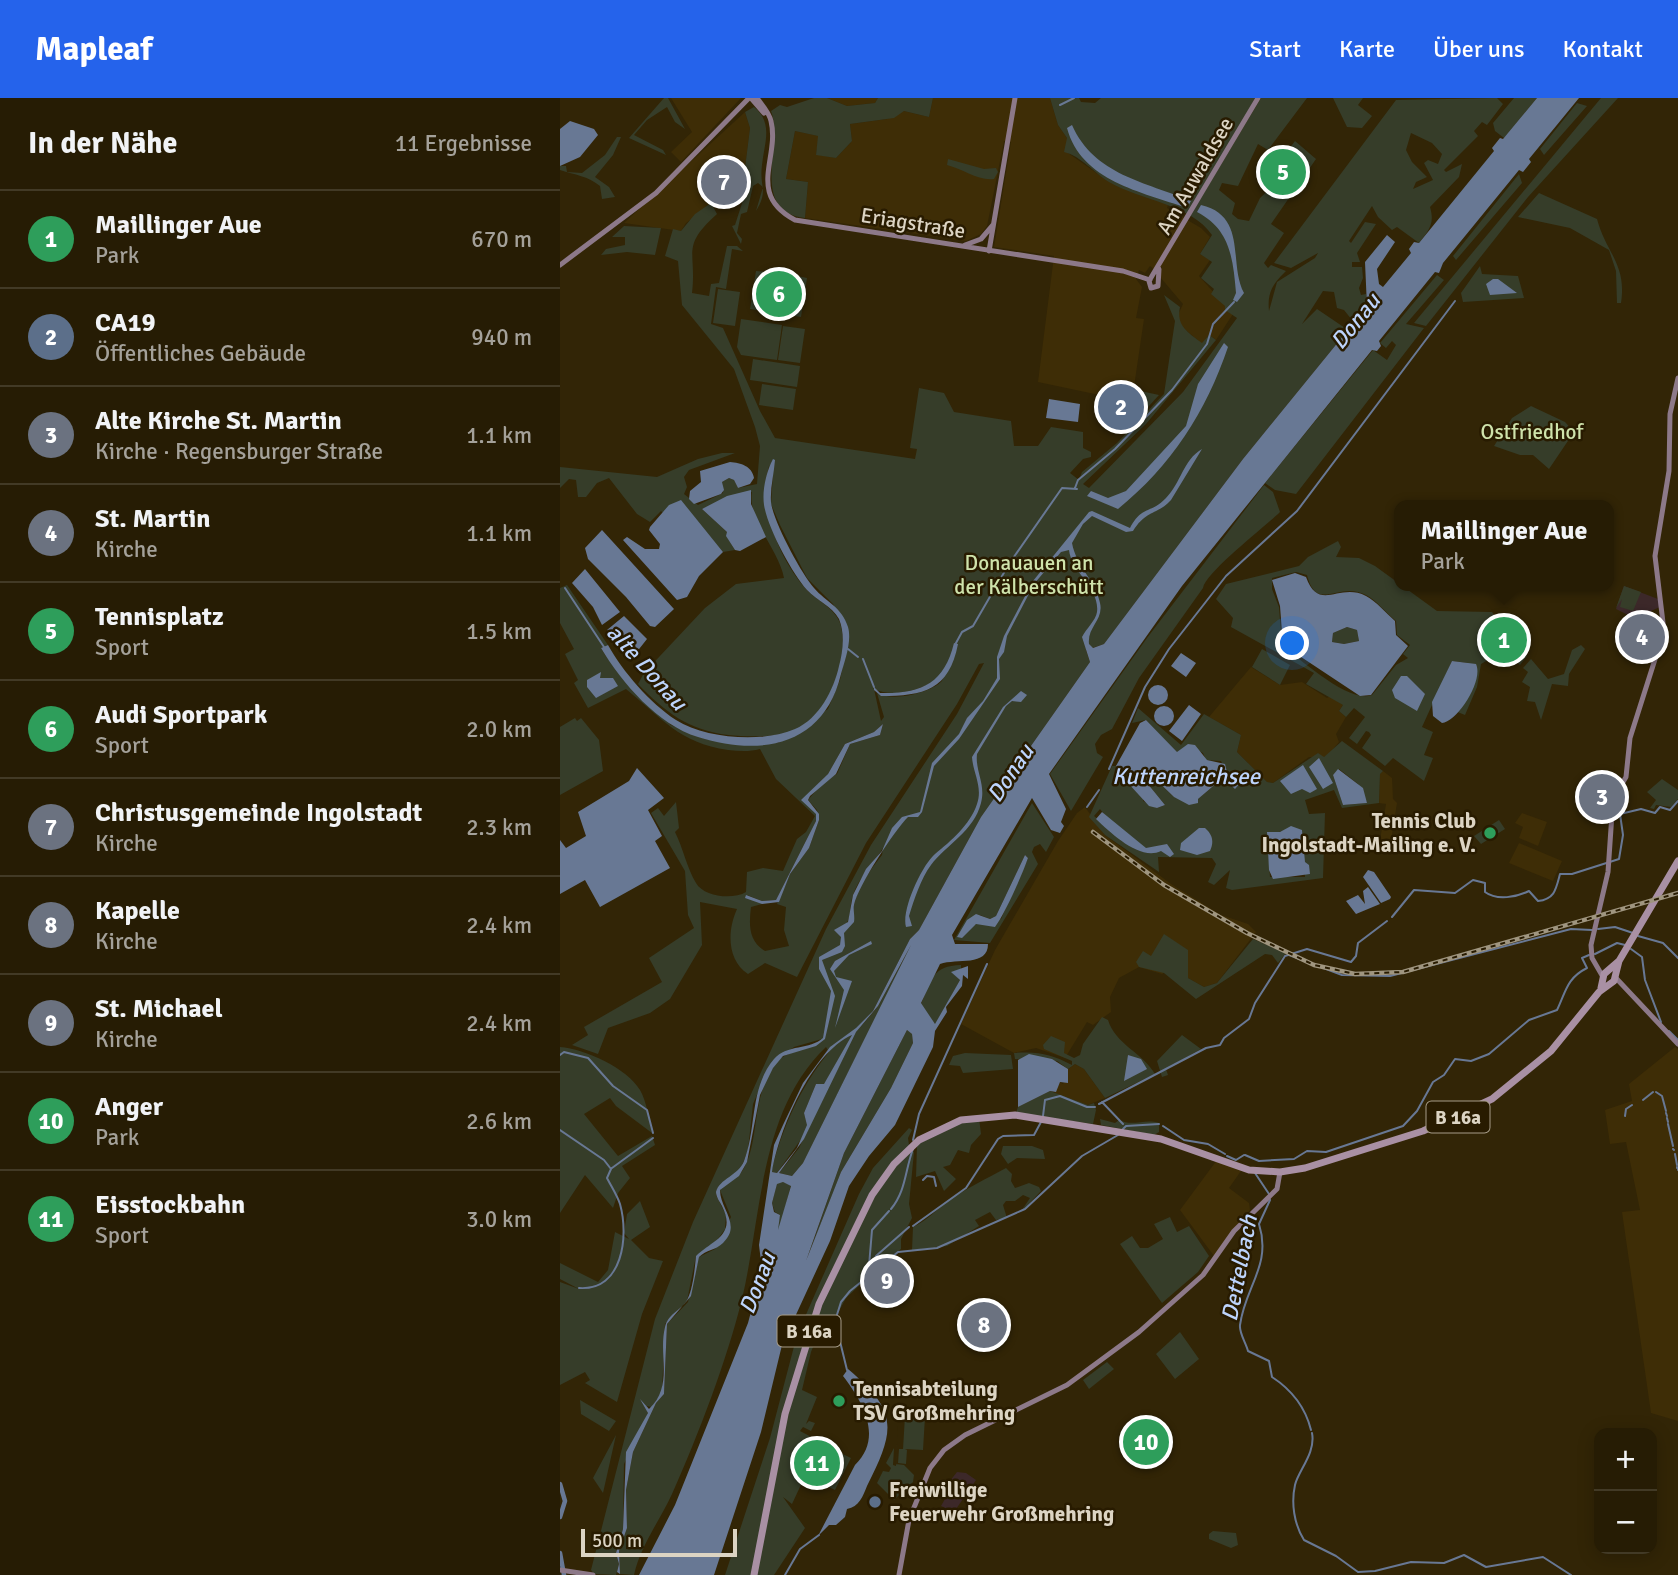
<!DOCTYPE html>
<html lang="de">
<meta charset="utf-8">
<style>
:root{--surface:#261c04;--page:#322913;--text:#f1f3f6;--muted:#a4a19a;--line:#423a26;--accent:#2563eb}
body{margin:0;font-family:Signika,sans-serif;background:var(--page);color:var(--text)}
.controls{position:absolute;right:21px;bottom:21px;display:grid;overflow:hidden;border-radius:14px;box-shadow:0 4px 18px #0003}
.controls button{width:63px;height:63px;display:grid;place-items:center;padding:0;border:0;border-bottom:2px solid var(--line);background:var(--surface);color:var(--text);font:35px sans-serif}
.scale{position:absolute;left:21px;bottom:18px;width:156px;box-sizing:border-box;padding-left:7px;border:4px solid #dcd4c3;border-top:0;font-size:19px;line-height:24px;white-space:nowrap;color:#dcd4c3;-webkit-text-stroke:5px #281b00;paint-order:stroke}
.you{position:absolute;left:733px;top:546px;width:24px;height:24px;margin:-18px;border:5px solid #fff;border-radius:50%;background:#1a73e8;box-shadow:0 0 0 10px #1a73e833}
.badge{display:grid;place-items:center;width:46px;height:46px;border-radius:50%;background:var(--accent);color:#fff;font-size:23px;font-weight:700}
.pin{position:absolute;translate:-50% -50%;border:4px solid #fff;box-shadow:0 2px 7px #0006}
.popup{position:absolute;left:834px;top:402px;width:220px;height:91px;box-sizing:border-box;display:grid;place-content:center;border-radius:14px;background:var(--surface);filter:drop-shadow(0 2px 5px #0005);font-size:23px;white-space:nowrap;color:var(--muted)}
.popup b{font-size:26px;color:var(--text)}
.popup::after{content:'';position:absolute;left:50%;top:100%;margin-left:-14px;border:14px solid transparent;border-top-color:var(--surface)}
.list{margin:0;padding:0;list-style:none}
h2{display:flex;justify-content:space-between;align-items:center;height:91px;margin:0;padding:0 28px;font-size:30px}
h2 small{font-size:23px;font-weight:400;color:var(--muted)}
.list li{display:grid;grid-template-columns:46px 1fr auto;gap:21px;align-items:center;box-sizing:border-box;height:98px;padding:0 28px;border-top:2px solid var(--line)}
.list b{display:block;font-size:26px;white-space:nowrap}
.list p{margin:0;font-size:23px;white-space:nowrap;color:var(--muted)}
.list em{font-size:23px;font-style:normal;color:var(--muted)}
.map{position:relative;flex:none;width:1118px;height:1477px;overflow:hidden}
header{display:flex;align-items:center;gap:42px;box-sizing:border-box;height:98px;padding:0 35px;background:var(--accent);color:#fff}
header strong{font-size:33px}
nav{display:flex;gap:38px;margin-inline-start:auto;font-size:24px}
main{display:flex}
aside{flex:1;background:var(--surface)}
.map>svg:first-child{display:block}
</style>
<header>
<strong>Mapleaf</strong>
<nav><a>Start</a><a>Karte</a><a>Über uns</a><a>Kontakt</a></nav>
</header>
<main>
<aside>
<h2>In der Nähe<small>11 Ergebnisse</small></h2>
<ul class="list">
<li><span class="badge" style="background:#2e9e5b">1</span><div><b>Maillinger Aue</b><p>Park</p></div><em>670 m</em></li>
<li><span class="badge" style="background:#5c6f8a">2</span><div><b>CA19</b><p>Öffentliches Gebäude</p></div><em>940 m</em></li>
<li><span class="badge" style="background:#6b7280">3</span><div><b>Alte Kirche St. Martin</b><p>Kirche · Regensburger Straße</p></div><em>1.1 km</em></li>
<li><span class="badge" style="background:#6b7280">4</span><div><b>St. Martin</b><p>Kirche</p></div><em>1.1 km</em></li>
<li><span class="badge" style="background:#2e9e5b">5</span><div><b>Tennisplatz</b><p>Sport</p></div><em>1.5 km</em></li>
<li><span class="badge" style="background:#2e9e5b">6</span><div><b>Audi Sportpark</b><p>Sport</p></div><em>2.0 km</em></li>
<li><span class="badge" style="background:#6b7280">7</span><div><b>Christusgemeinde Ingolstadt</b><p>Kirche</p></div><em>2.3 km</em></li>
<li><span class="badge" style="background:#6b7280">8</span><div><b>Kapelle</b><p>Kirche</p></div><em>2.4 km</em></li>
<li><span class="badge" style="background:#6b7280">9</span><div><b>St. Michael</b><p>Kirche</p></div><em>2.4 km</em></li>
<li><span class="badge" style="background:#2e9e5b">10</span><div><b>Anger</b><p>Park</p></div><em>2.6 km</em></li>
<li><span class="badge" style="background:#2e9e5b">11</span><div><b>Eisstockbahn</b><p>Sport</p></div><em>3.0 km</em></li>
</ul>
</aside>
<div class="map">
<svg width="1118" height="1477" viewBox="0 0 1118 1477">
<rect width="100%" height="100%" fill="#322506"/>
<path fill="#3e2d06" d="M111 0H181L121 64 111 54 132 34Z
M267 0H318L315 5 287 8Z
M373 0H490L498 27 507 40 508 55 548 83 608 107 607 110 641 130 650 139 640 156 650 162 639 178 673 216 656 242 649 237 642 246 621 228 617 219 623 206 600 179 602 169 595 172 590 168 585 175 579 172 576 181 582 189 576 220 584 221 570 316 556 321 546 319 549 299 478 284 494 158 434 149 451 44 444 43 427 128 421 136 406 143 245 120 248 84 226 81 235 33 259 38 256 56 276 60 292 43 290 26 327 21 344 13 369 19Z
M185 14 190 30 184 78 179 85 126 125 121 133 64 125Z
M691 569 720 587 742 584 767 600 770 598 783 607 779 613 786 619 776 636 779 644 769 656 764 659H749L713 685 707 684 677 654 681 637 649 619Z
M823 673 832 680 833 701 837 705 830 749 819 748 826 706 819 705 820 676Z
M525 709 545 737 611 786 661 817 688 826 696 834 657 885 644 889 628 880 626 858 602 876 579 869 559 880 550 899 551 914 533 927 527 924 505 960 476 950 454 955 401 926 435 852 498 743 517 715Z
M962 715 987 724 978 748 959 740 963 729 955 725Z
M959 745 1002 763 993 783 949 765Z
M1115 949 1118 951V1323L1091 1315 1062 1114 1080 1112 1066 1044 1050 1046 1045 1012 1072 1003 1069 986Z
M515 966 524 971 545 1000 528 1007 494 996 500 984 503 986 508 971Z
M657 1062 681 1073 669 1090 689 1105 690 1112 654 1158 620 1112Z"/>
<path fill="#3c2829" d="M1064 488 1098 501 1100 509 1091 513 1087 524 1081 522 1083 515 1080 514 1078 522 1056 511Z
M397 1374 406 1375 416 1382 394 1414 381 1408 390 1392 386 1388Z"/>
<path fill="#363d29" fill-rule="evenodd" d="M104 0H108L125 31 115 24 107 9 87 22 74 37 103 52 106 57 69 40Z
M254 0H267L287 8 315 5 318 0H373L369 19 344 13 334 20 290 26 292 43 276 60 256 57 258 38 235 33 226 81 248 84 245 120C188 114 224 44 211 13L220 7 227 9Z
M490 0H519L521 4 535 5 541 0H695L641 100 701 0H747L708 52 698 46 678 88 662 85 659 92 675 105 672 116 678 121 689 123 700 100 715 86 708 79 735 43 756 61 711 126 724 135 704 165 708 170 711 167 726 173C713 186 707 194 709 213L717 184 755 160 758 155 731 170 714 165 836 2 937 0 943 6 927 27 922 24 914 33 918 38 884 72 886 74 902 66 899 79 870 109C875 126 869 132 859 145L837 129 832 132 818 119 812 108 789 143 791 145 805 124 816 126 797 155 800 164H792V169H802L803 180 799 190 801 197 806 196V207L792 222 784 212 777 210 774 194 763 193 742 226 757 211 788 232 683 361 544 546 526 552 530 564 421 719 359 832 350 841 313 913 299 931 318 908 353 844 243 1065 232 1078 219 1075 239 1050 277 971 264 986H256L244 1015 248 1027 244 1037 217 1075 211 1074C222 1031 240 989 269 954L266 949C199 1013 202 1117 182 1201 167 1262 138 1338 112 1396 100 1422 80 1449 74 1477L60 1476 59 1453 67 1430 66 1392 73 1354 96 1305 104 1296 107 1226 128 1204 139 1159 155 1151 171 1119 160 1092C167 1083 179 1081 184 1070 200 1041 191 999 215 966 227 950 250 955 262 941L234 949 209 969 193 1006 188 1052 181 1070 157 1091 156 1097 166 1117 165 1131 153 1148 136 1158 127 1203 105 1226 102 1294 92 1309 86 1308 88 1315 83 1327 64 1366 63 1431 56 1455 59 1466 56 1477 34 1476 31 1472 95 1221 133 1124 266 831 311 747 397 616 424 565 419 566 397 606 306 745 237 879 205 865 188 876C167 862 167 833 177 811L140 804 142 847 110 901 90 915 48 930 38 956 12 947 28 937 24 929 102 884 89 860 134 830 128 817 125 773 91 715 98 710 104 718 116 704 119 730 115 734C123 750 127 770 136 785 144 799 173 802 186 794L187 774 203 770 223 773 237 741 246 734 255 718 216 681 200 651C189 654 179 653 168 652 119 645 102 620 66 591L28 610 14 585 18 582 5 556 14 551 0 525V490L7 487 48 547 41 550 45 557 68 586 111 627 145 641 169 645H218L268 611 280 582 289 536 273 506 247 480 220 427 211 406 213 375 209 368C198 408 219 461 246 491 257 503 274 509 280 525 291 559 269 615 237 631 218 640 188 639 168 637 128 632 105 614 78 586L84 575 145 510 176 486 224 480C219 452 187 421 192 394L142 411 167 434V439L175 452 163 454 121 403 104 416 101 413 90 424 77 416 49 380 37 385 26 399H18L16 382 9 381 0 390V369L97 379 138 361 162 355H175L129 372 124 379 127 389 124 396 138 407 163 395 162 384 169 380 174 382 178 390 197 386 200 348 195 329 174 271 122 207 118 163 105 158 113 131 121 133 135 116 151 105 157 116C120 149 137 153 132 195L149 198 151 186 159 185 167 148H177L183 153 172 151 166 191 156 189 151 226 163 230 200 313 215 340 355 361 357 351 350 350 359 290 384 295 394 314 451 323 454 348H478L491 329 523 334V350L531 354V359L523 361 510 375 519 382 522 374 557 345 604 296 615 223 604 197 620 209C616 228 628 234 642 245L649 237 656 242 586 326 523 386 529 390 623 294 677 220 665 212V208L651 196 654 191 641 180 652 164 640 156 652 137C632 107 580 102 549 84 534 75 521 58 504 54L507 40 498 27ZM851 35 872 45 882 56 878 66 868 62 864 65 873 82 853 91 856 84 867 79 852 64 846 52ZM384 574 382 583C370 595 333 604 317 595L324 619 321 623 314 591C334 601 370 591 384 574ZM323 626 320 637 290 646 277 676 264 683 248 702 257 712 259 722 249 750 230 776 217 806 226 809 224 832 229 848 205 853C188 843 189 826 191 809L202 806 187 797 202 803 216 802 256 723 257 716 242 702 268 676 285 646 314 634ZM323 750 322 757C311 771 297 790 294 807 292 816 294 820 289 829H284C292 821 289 808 293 797 299 779 313 766 323 750Z
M773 0H803L798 7 812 18 802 30 787 29Z
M954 0H977L944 40 935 33 933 25Z
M1041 0H1058L968 99 866 228 854 225Z
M1017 5 1027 8 984 57 980 51Z
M194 9C214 25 204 46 202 67 199 89 209 92 196 113L203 89 198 85 193 88 187 114 181 116 177 135 182 141 181 146 172 128 175 127 184 99H175L161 110 156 103 184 78 190 30 185 14Z
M57 39H61L53 57 35 79 49 89 55 99 42 101 40 88C28 78 15 77 0 72V68H6L7 74 22 75 45 57Z
M388 61 424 71 436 70 438 74 434 81C418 83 403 71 387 67Z
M959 76 962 85 896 162 893 158Z
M979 95 1037 121C1046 155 1067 166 1061 205H1057L1056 173 1049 152 1010 130 958 119Z
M64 128 101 130 95 157 67 154 41 157 46 151 65 147V139H52Z
M920 168 922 176 958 178 964 200 903 204 901 195Z
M208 172 247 180 241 219 190 211 196 173 208 174Z
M877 177 884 182 846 226 864 230 736 396 715 392 705 385 813 252 827 262 836 247 832 243 826 250 820 245Z
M158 191 180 194 175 228 153 225Z
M181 221 222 227 217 262 181 257 177 249Z
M223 228 245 231 240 265 218 262Z
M193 261 240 268 237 289 190 282Z
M202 286 236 291 233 312 199 307Z
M576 292 599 297 569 330 567 327 572 316Z
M971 308 1005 324 1014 334 989 371 973 357H960L934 348 952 320Z
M704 387 713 394 720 414C705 429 646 474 643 490L579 580 552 631 541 637 535 646 537 655 543 659 511 713 490 676 587 540Z
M778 443 781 449 776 459 799 460 815 468 877 513 932 514 967 558 960 567 945 552 921 566 917 589 905 617 895 613 908 600V565L892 563 862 629 873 634 864 657 873 660 864 683 833 660 825 668 802 650 811 637 809 634 806 633 797 646 789 640 805 619 794 610 786 619 779 613 783 607 746 586 754 575 671 529 673 520 656 501 666 486 739 468 748 459ZM736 474 747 477C757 516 779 482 806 497 816 502 826 515 836 523L837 537 850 547 843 556 848 560 836 567 812 597C789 606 741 561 722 548L719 509 712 491V480Z
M1064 488 1081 494 1073 513 1060 509 1062 501 1056 510Z
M787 529 797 532 799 543 784 546 772 544 773 535Z
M1021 547 1025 551 1009 576 1008 588 992 586 981 622 975 604 967 603 970 589 962 584 968 574 963 570 971 561 988 581 1004 576 1012 552Z
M702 551 730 567 720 587 692 569Z
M578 610 621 647 644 616 681 637 677 654 707 684 713 685 758 655 764 659 782 643 823 673 820 676 819 705 782 710 774 692 745 702 749 716 765 715 763 780 672 792 666 790 670 772 654 787 648 784 656 766 652 760 598 759 599 774 545 737 529 719 552 668H556L560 674 587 673 614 699 638 701 658 684 674 687 678 680 668 678 661 663 646 662 643 655 628 647 617 655 586 622 572 625ZM779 671 798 686 807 705 783 707 773 677ZM583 680 605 707 597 710 583 703ZM540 711 548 721 586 751 602 749 591 754 551 732 534 718ZM742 732 745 779H710L707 735Z
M15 620 17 623 21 620 39 642 43 673 0 697V629Z
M1102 681 1118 692V701L1111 709 1096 707 1094 711 1090 710 1096 702 1087 694Z
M1029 702a11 11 0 1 1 22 0a11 11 0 1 1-22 0Z
M472 705 494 739 486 754 480 746 474 749 472 754 478 766 430 845 394 842ZM465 757 468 760 441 821 416 826 408 831 420 817 430 821 436 818Z
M939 722 945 731 921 746 914 738Z
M604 836 628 852V880L644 889 657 885 693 841 726 855 718 865 712 857 705 856 636 901 604 875 579 869 576 864 583 853 591 858Z
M401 867V872L392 874 400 882 375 927 361 906C372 881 372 868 401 867Z
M542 919 548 922C555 946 583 955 595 976L545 1000 524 971 515 966 508 971 497 963 455 961 454 955C478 953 491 956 512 967V963L484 951 483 947 491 938 505 944 504 955 514 960 520 957 523 946Z
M347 932 352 936 353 945 331 990 281 1074 246 1164 284 1055Z
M622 937 641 951 606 971 608 977 602 979 597 963Z
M0 949C25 951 67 970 80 992 87 1004 89 1022 92 1035L56 1008 50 1000 24 1016 58 1058 92 1038 95 1047 62 1068 70 1080 58 1095 53 1110 25 1077 0 1115Z
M405 955 451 957 453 971 403 975 400 968 389 967 393 958Z
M490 993 528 1007 534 1005 536 1012 533 1026 456 1015 458 1009Z
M419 1020 421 1036 411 1047 409 1055 398 1052 390 1067 383 1069 396 1081 384 1093 375 1073 356 1079 357 1047 386 1029Z
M540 1021 555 1025 559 1022C573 1029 585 1020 599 1025V1034L594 1037 541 1027Z
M349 1030 352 1032 348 1040 350 1054H354L349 1106 352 1120 341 1141V1151L315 1171 307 1166 301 1186 286 1200 273 1224 276 1231 268 1226 261 1229 251 1254 242 1292 257 1299 246 1326 249 1323 255 1325 251 1333 243 1329 240 1333 261 1344 232 1406 223 1399 245 1430 214 1477H165L210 1340 237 1237 299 1096 313 1070Z
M443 1048H472L483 1052 485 1061 457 1060 448 1066 441 1056Z
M446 1070 452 1076 451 1083 455 1090 469 1085 479 1089 481 1093 460 1115 470 1100 463 1097 455 1103H446L443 1107 447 1120 436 1122 430 1114 415 1122 419 1128 387 1148 352 1152 353 1129C368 1122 376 1112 388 1103 407 1090 426 1081 446 1070Z
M223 1084 231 1087 219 1133 216 1130 220 1117 215 1114 212 1105 217 1085Z
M80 1103 90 1129 71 1142 89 1160 103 1163 82 1216 57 1304 25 1285 30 1282 25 1274 0 1287V1184L19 1191 0 1181V1165L38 1184 48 1172 55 1134 69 1141 64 1135 67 1116Z
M610 1119 617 1134 629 1128 649 1158 638 1174 602 1205 560 1146 572 1138 580 1150H588L603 1141 594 1126Z
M620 1234 639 1261 615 1281 596 1256Z
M547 1264 554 1271 529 1291 523 1282Z
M20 1302 56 1323 49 1333 21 1316Z
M345 1318 365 1319 363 1352 345 1351 347 1352 346 1366 338 1365 339 1351H343Z
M338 1326 336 1366 344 1367 354 1377 353 1384 334 1402 317 1385 323 1373 329 1374 331 1370 326 1365 334 1350 333 1367 336 1368Z
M56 1337 43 1395 33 1380Z
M270 1350 291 1360 275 1392 254 1382Z
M653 1433 676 1435 678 1447 671 1450 649 1441V1436Z"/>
<path fill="#687894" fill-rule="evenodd" d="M977 0H1019L969 61 971 64 963 74 959 72 883 165 879 175 875 174 819 243 821 248 817 253 812 252 622 488 489 676 506 711 501 724 504 728 500 735 491 732 472 700 392 837 395 846H428C428 869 397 860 380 866L361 905 375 926 400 882 391 874 408 868V881L403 877 402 888 386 909 387 914 375 933 373 949 335 1027 309 1058 289 1088 270 1143 222 1247 201 1334 154 1477H79L115 1407 188 1225 202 1172 199 1147 214 1047 223 1027 243 985 270 949 296 930 313 913 350 841 359 832 421 719 530 564 522 539C526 531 536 522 537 514 540 490 511 474 509 452L501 454 474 486 447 538 444 554 439 561 440 581 399 641 374 668 362 714 358 719H348C334 733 298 788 294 807 293 812 295 818 294 824L284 835 285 848 282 854 262 862 275 898 265 941 256 948 223 958 213 970 200 997 187 1064 179 1078 160 1092C160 1111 182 1127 163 1145 156 1152 146 1152 139 1159L131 1198 107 1226 104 1296 96 1305 73 1354 66 1392 67 1430 59 1453 60 1476 57 1474 59 1466 56 1455 63 1431 66 1354 88 1315 80 1301 89 1311C114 1287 98 1258 105 1229 108 1215 123 1212 128 1200 133 1190 135 1169 136 1158 152 1142 177 1138 162 1108 160 1104 156 1099 156 1094 159 1081 179 1077 184 1063 197 1030 189 991 214 961 227 946 250 952 263 940L271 893 259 871V859L280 847 281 839 274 832 288 824 293 797 306 771 322 753 332 730 342 719 360 714 372 665 399 636 407 620 423 603 437 580V559L444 538 473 483 529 414 532 413 570 430C582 407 591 416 606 400 621 385 623 362 642 351L611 402C596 418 587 411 573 433L566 434 532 418 523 426 512 445C516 468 536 483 540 505 544 522 527 529 529 546L533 550 544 546 683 361 788 232 786 228 789 223 793 224 807 209 805 164 827 137 835 144 817 171 819 186 823 189 851 155 849 151 854 144 859 145 934 53 932 50 940 40 943 41ZM351 847 243 1065 232 1078 219 1075 244 1041 296 934 318 908ZM347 932 352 936 353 945 331 990 281 1074 246 1163 284 1055ZM292 937 264 986H256L244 1015 247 1027 237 1050 217 1075 212 1074C219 1032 251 955 292 937ZM223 1084 231 1088 218 1132 220 1117 214 1114 212 1105 217 1086Z
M10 23 34 31 38 37 20 59 0 68V31Z
M512 27C534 77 586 84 631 103L627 110C582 94 521 83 507 30Z
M641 107C688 118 668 166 684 195L677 204 673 202 676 195C673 160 670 131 637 114Z
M933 181H938L957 195 930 197 926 186Z
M664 245 668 249C646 314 611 368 558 411L527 398 531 393 548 400 566 393 626 328 638 286Z
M489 301 520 306 518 324 486 320Z
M213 361 215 362C214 376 210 390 211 404 213 423 241 475 254 490 266 504 282 509 288 529 292 543 285 562 281 576 264 648 201 659 138 639 98 627 62 585 41 550L48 547C63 574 90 605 116 622 146 641 203 645 235 631 259 621 274 591 279 568 283 554 285 535 279 521 272 508 257 503 247 492 232 475 208 431 204 407 202 393 206 374 213 361Z
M170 364C181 365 192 368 194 380L190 386 178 390 174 382 169 380 162 384 164 392 161 396 134 406 129 401 130 393 141 384 140 373Z
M191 392V406L206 439 180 453 175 452 166 438 167 434 142 411 167 398Z
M121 402 163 454 139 478 127 499 117 502 63 442 67 439 85 451H99L100 446 89 432 90 429 109 407Z
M42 432 114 511 95 529 90 528 66 499 28 461 25 450Z
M25 471 60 514 42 527 33 509 12 485Z
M735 475 746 479C759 515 779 484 806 498 816 503 826 515 835 523L836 537 848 548 811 597 800 598 723 547 720 508 712 482ZM787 529 797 532 799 543 784 546 772 544 773 535Z
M64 518 87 541 72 560H68L47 532Z
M394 545 398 546C389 592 364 598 321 598L314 592V589L320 595C361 596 384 586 394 545Z
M621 555 636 565 626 579 611 568Z
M892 563 916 566C924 583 897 624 882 625L873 618 872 604Z
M41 574 40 580H53L58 588 36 600 27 589V582Z
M841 578H847L865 596 857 613 835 600 832 592Z
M588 597a10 10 0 1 1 20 0a10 10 0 1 1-20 0Z
M461 593 467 597 461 604 452 603 446 608 417 656C415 673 426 686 421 705 414 733 386 747 371 767 361 780 354 802 349 818L352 828 346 829C341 812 362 767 375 756 391 743 410 727 417 706 423 689 413 675 412 659L443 609Z
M629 607 641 616 622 643 609 633Z
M594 618a10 10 0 1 1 20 0a10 10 0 1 1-20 0Z
M586 622 617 654 628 646 635 647 647 662 665 666 668 678 683 682 675 691 668 684H658L638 701V705L629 707 614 699 587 673C574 674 564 681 556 668L580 625Z
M323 626 320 637 290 646 276 676 250 698 248 702 259 716V722L249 750 230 776 219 804 202 806 185 800 186 797 202 803 216 802 256 723V716L241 702 268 676 285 646 314 634Z
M759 660 773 685 763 691 749 669Z
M743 667 757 691 750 695 742 691 731 696 720 683Z
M77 670 104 700 88 712 102 738 95 743 110 770 40 809 25 782 0 796V742L6 750 26 738 18 714 69 683Z
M778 671 803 690 807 705 783 707 773 677Z
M583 680 605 707 597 710 589 708 568 685Z
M542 714 586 750 607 746 614 756 610 759 601 753C580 763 552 736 536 721Z
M731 728 742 732 745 764 749 767 750 776 713 781 709 772 707 734H720Z
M639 730H645C653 737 654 744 650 753L637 757 620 752 621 745Z
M465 757 468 760C462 777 445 816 435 829L416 826 402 840 397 839 407 822 416 816 430 821 436 818Z
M808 772 814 774 831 799 830 801 821 805 803 779Z
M808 789 820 806 796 816 786 803 798 797 805 806 803 793Z
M311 843 312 846 289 857 274 873 276 879 292 883 275 930 284 892 270 871 275 863Z
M469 956 492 961 508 971V985L500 984 496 994 490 993 458 1009V962Z
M568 957 581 961 587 971 564 983Z
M288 1271C338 1313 336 1331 307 1388 303 1398 299 1409 287 1411L285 1419 276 1427H269L258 1438 295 1367C324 1339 302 1303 283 1278Z"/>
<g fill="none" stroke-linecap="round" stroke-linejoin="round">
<path stroke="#687894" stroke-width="2" d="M500 7 514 0
M515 390 518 382 555 351 612 292 647 246 653 226 674 204
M5 490 44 549
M396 545 402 534 413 528 449 466 502 390 517 391
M288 551 298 559
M303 561 314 589
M549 671 585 589 609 551 666 478 737 413 895 203
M527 709 539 692
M832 819 854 792 895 795 913 782 925 785V794C937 803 957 799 969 793L978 803C995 801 996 791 1000 776H1012L1059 761 1063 737 1060 716 1081 711 1095 715 1100 709 1110 712 1118 703
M1038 831 1055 829 1073 835
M1078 838 1103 845 1118 860
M1071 851 1082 859 1085 882 1101 924
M1035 856 1057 845 1065 847
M729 857 782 877 830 878 1011 831 1032 832
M1109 933 1118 942
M0 957 4 954 28 960 53 988 87 1012 93 1035
M1096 994 1102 998 1106 1013
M1083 1002 1093 994
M542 1004 563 1026
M539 1006 646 950 660 947 664 940 689 921 695 905 725 858 747 851 791 864 796 858 798 845 827 823
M1106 1015 1107 1018
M483 1018 485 1002 500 998 527 1009H535
M1065 1018 1066 1011 1072 1007
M1107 1020 1108 1024
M1108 1026 1113 1048
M603 1028 624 1042 648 1046 665 1056
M0 1032 44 1062 51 1071 47 1080C51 1088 57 1097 60 1106 69 1138 63 1193 19 1190
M562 1032 566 1028 599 1026
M353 1042 359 1016 427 866
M1113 1051 1114 1052
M1115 1056 1117 1067
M685 1057 699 1063 734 1061 747 1053 766 1054 843 1028 857 1013 873 984 884 977 895 961 911 963 929 956 969 922 997 912C1006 893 1007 880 1027 870L1022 860 1029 857
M667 1058 676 1062 684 1057
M1117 1069V1070
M52 1070 93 1040
M1118 1071V1072
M695 1075 709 1096
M363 1082 367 1078 374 1079 376 1088
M710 1102 699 1126C712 1167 685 1189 680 1227 679 1235 686 1245 688 1253L709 1263 712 1279C732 1292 745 1308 751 1332
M331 1111C346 1093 345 1072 353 1051
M353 1128 406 1090 438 1041 443 1038 474 1037 481 1024
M309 1168 312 1132 329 1113
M307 1180 316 1158 349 1129
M287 1272 275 1223 281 1204 290 1193 338 1154 377 1150 465 1111 522 1058 558 1037
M752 1335C756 1355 738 1373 735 1387 731 1405 734 1426 744 1442L776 1458 798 1474 815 1473 851 1464 884 1465 904 1457 926 1469 983 1459 1011 1477
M225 1477 240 1451 259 1437"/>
<path stroke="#687894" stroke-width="4.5" d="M0 1386 5 1403 0 1419
M0 1455 4 1477"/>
<path stroke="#8d7989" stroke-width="5" d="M191 0 204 15
M197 0C202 7 209 14 211 23 220 60 186 96 235 122L563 173 590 182
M405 147 421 141 433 127
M429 153 455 0
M0 167 96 95 189 0
M599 171 598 188 591 190 589 183 698 0
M1043 879 1032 860 1031 847 1048 774 1053 701 1066 679 1070 640 1104 533 1095 458 1109 373 1110 316 1118 280
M1055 879 1118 946
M0 1472 33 1477
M339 1477 349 1422 370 1370 384 1352 405 1337 507 1287 579 1234 643 1177 674 1133 717 1091 720 1074"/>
<path stroke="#a990a4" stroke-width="7" d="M1041 890 1044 876 1059 863 1118 763
M194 1477 225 1316 259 1206 312 1097 334 1066 359 1042 401 1022 455 1017 601 1041 689 1072 720 1074 745 1070 863 1033 932 1001 991 953 1039 894 1054 883 1059 863"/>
<defs>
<path id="rail" d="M533 734 604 787 687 835 754 867 795 876 843 874 1118 795"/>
</defs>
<use href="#rail" stroke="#9f957f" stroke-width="4.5"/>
<use href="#rail" stroke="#281b00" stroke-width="2" stroke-dasharray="5" stroke-linecap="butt"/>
</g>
<g fill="#2e9e5b" stroke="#281b00" stroke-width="2.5">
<circle cx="930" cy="735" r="7"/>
<circle cx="279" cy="1303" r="7"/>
</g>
<circle fill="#5c6f8a" stroke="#281b00" stroke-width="2.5" cx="315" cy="1404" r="7"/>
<g text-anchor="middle" stroke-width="5" stroke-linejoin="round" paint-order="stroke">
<g fill="#281b00" stroke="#a69c88" stroke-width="2">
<rect x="866.5" y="1003.5" width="63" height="31" rx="5"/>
<rect x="217.5" y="1217.5" width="63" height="31" rx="5"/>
</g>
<g font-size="19" font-weight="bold" fill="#dcd4c3">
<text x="898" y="1026">B 16a</text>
<text x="249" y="1240">B 16a</text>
</g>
<g font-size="21" fill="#dcd4c3" stroke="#281b00">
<text transform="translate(635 78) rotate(-60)" y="7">Am Auwaldsee</text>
<text transform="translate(353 125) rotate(9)" y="7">Eriagstraße</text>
</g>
<g font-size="21" fill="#cfe3ab" stroke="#281b00">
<text x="972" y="341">Ostfriedhof</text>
<text x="469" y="472">Donauauen an<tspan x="469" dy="24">der Kälberschütt</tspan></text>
</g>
<g font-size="21" font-weight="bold" fill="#dcd4c3" stroke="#281b00" text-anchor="start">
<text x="916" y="730" text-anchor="end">Tennis Club<tspan x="916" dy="24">Ingolstadt-Mailing e. V.</tspan></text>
<text x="293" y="1298">Tennisabteilung<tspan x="293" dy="24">TSV Großmehring</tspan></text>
<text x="329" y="1399">Freiwillige<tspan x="329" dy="24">Feuerwehr Großmehring</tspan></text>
</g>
<g font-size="23" font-style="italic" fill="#bdd4fc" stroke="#281b00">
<text transform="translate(795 223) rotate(-51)" y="8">Donau</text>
<text transform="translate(87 569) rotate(48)" y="8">alte Donau</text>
<text transform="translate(450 675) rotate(-56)" y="8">Donau</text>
<text x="626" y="686">Kuttenreichsee</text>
<text transform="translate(679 1170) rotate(-79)" y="8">Dettelbach</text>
<text transform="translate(197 1185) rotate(-69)" y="8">Donau</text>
</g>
</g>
</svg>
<div class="controls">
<button>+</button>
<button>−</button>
</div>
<div class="scale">500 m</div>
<div class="you"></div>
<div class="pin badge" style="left:944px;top:542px;background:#2e9e5b">1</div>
<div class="popup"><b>Maillinger Aue</b>Park</div>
<div class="pin badge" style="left:561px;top:309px;background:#5c6f8a">2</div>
<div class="pin badge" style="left:1042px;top:699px;background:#6b7280">3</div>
<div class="pin badge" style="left:1082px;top:539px;background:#6b7280">4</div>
<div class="pin badge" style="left:723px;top:74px;background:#2e9e5b">5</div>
<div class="pin badge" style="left:219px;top:196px;background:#2e9e5b">6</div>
<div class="pin badge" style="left:164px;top:84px;background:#6b7280">7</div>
<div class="pin badge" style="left:424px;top:1227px;background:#6b7280">8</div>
<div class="pin badge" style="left:327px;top:1183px;background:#6b7280">9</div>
<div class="pin badge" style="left:586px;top:1344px;background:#2e9e5b">10</div>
<div class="pin badge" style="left:257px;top:1365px;background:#2e9e5b">11</div>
</div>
</main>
